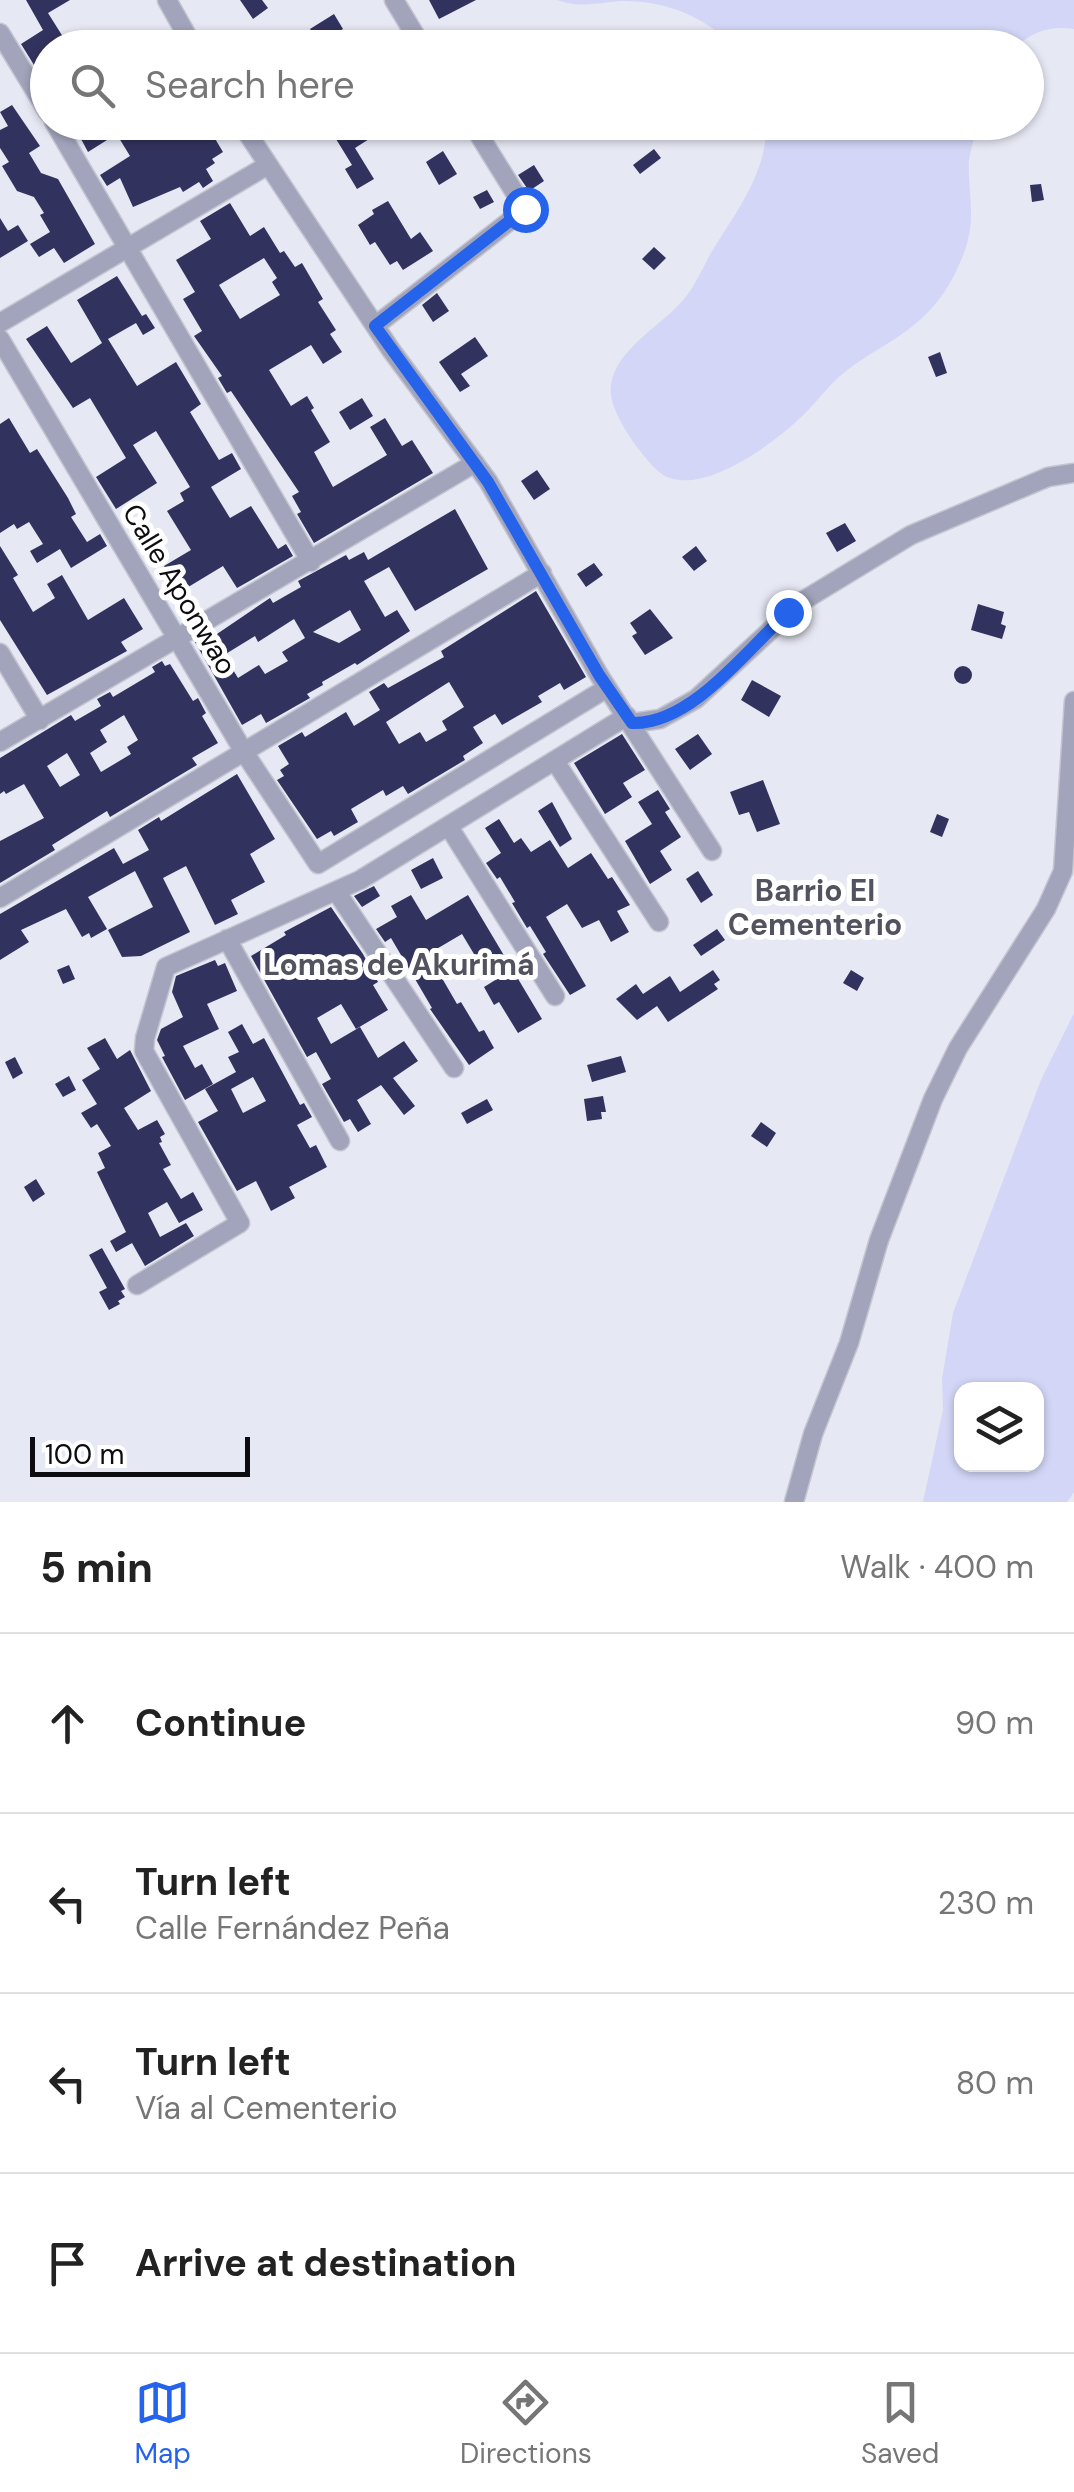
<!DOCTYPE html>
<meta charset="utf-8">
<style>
:root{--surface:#fff;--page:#f2f2f2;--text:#222;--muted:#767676;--line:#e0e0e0;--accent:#2563eb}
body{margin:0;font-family:"DM Sans",sans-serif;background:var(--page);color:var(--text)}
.controls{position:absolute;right:30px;bottom:30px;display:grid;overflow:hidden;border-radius:20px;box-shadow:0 2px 8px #0004}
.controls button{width:90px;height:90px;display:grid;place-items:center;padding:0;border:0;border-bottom:2px solid var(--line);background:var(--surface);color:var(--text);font:50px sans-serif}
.scale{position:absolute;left:30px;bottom:25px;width:220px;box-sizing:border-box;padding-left:10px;border:5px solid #0d0d11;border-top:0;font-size:28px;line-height:35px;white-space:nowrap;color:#0d0d11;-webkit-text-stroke:8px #fff;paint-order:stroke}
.stop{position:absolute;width:30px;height:30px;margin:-22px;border:8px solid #2563eb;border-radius:50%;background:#fff}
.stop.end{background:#2563eb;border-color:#fff;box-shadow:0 2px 10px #0008}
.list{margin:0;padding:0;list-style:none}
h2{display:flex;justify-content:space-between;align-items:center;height:130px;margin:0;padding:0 40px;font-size:42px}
h2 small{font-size:32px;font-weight:400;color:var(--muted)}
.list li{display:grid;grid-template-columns:65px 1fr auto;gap:30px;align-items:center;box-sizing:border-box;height:180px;padding:0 40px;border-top:2px solid var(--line)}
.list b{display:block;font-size:38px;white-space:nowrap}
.list p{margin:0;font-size:32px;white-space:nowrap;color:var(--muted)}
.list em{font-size:32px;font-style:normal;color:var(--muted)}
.icon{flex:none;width:55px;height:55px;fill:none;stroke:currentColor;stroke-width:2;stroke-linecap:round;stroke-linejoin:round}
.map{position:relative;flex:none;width:1074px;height:1502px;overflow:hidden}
.search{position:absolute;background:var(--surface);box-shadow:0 2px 8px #0004;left:30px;right:30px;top:30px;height:110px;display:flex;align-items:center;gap:25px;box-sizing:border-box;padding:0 35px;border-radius:55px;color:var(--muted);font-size:38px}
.sheet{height:850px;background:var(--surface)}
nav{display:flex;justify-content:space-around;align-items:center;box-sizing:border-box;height:140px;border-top:2px solid var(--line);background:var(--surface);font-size:28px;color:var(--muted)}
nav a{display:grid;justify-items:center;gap:5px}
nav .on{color:var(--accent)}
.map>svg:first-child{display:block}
</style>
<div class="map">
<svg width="1074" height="1502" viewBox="0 0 1074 1502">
<rect width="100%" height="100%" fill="#e6e8f4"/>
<path fill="#d3d6f6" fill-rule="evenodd" d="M557 0H1074V29C1049 25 1034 32 1014 47H734C705 16 664 0 620 1 598 3 578 8 557 0Z
M767 123H978C975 135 971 147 969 160 968 178 971 195 971 213 972 240 959 269 945 291 915 336 878 344 840 376 824 390 813 407 798 420 771 445 708 491 670 478 658 475 645 457 637 447 626 432 608 405 611 385 616 348 663 325 684 299 696 285 702 269 711 253 738 208 765 177 767 123Z
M1074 1013V1492L1067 1502H923L943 1410 942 1379 953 1313 1041 1080ZM962 1390H1036V1464H962Z"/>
<path fill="#32325e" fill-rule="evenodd" d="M26 0H70L48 13 70 48H48V57L34 65 21 44 43 30Z
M240 0H262L268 8 253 19Z
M429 0H476L439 19Z
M334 14 343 29 319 44 310 29Z
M613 34 622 48H594Z
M12 105 40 146 29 153 41 173 58 179 95 244 64 263 54 248 39 257 30 244 50 232 40 215 44 213 34 197 17 191 2 166 9 162 0 148V130L8 126 0 112Z
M72 122H108L115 135 88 152Z
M164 122H205L223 152 212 159 215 163 206 169 213 181 203 188 199 182 183 192 180 187 133 207 120 178 107 186 100 175 130 156 119 138 139 126 144 135Z
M310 122H370L377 134 355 148 374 179 357 189 345 169 352 165 328 126 310 138 303 127Z
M654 149 661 158 640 174 633 165Z
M443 151 457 174 439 185 426 162Z
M534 165 544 181 529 191 518 175Z
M1041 184 1044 200 1032 202 1030 185Z
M487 190 494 202 480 209 473 197Z
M388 201 411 239 420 232 433 251 403 270 397 261 390 265 375 242 370 245 358 225 374 214 372 210Z
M230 203 250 236 264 227 280 253 284 251 295 267 302 263 323 299 318 302 336 330 330 334 342 352 323 364 311 345 269 370 291 406 307 396 314 408 311 410 330 442 314 452 333 487 387 455 370 427 385 418 402 446 412 440 433 473 314 543 297 514 301 512 292 496 299 492 231 391 227 393 218 378 222 376 194 336 202 331 183 299 195 292 176 260 211 239 200 221ZM264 258 277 278 272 282 280 295 240 319 219 285Z
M0 218 8 231 18 225 28 241 0 258Z
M654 247 666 258 654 270 642 259Z
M117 276 142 316 146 314 155 328 143 335 136 323 108 339 137 386 176 362 201 404 190 412 219 460 232 453 241 469 211 487 230 518 251 506 278 549 286 544 293 556 237 588 223 566 180 592 164 566 191 550 167 511 184 501 180 493 190 487 156 431 133 445 157 483 116 509 96 477 126 458 90 398 73 408 26 339 47 326 71 363 93 349 102 343 77 300Z
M437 293 449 311 433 322 422 305Z
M475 337 488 356 461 374 470 386 460 392 439 362Z
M940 352 947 373 936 377 928 357Z
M362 398 373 416 350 430 339 412Z
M9 418 30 453 37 449 68 498 76 514 71 517 87 542 100 534 107 546 71 568 60 549 37 563 30 551 43 544 29 522 17 529 14 524 0 533V424Z
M537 470 550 489 534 500 521 481Z
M455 509 488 569 415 611 389 567 364 581 385 617 397 610 410 631 357 665 355 663 322 682 323 685 307 694 310 698 266 723 261 714 242 725 195 642 212 632 214 636 270 598 273 603 301 587 298 581 346 555 349 560 364 552 368 560ZM350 610 361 630 339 643 313 632ZM294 619 305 638 282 652 288 661 265 674 259 665 238 678 224 655 255 636 258 642Z
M845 523 856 541 837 552 826 533Z
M0 546 18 575 13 578 33 612 55 598 47 584 62 575 88 620 124 598 143 629 121 642 127 651 47 695 0 620Z
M696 546 707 561 694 571 682 557Z
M594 563 603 575 586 587 577 574Z
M536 591 586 677 564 690 560 683 538 696 542 702 502 725 495 714 473 727 483 743 463 756 465 760 408 794 403 786 386 796 383 790 351 809 358 822 334 836 331 831 317 839 277 780 284 776 280 770 289 764 278 746 302 732 305 737 346 712 354 726 380 710 369 692 384 683 388 688 444 657 441 651ZM449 682 464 707 442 721 447 730 426 742 420 732 399 744 386 722Z
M978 604 1004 612 1001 624 1006 626 1002 639 971 630Z
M650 609 673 638 645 655 632 636 637 633 630 623Z
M162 661 165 666 170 664 193 701 198 698 206 713 202 716 218 743 192 758 197 765 110 817 107 811 52 845 55 850 0 883V841L44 818 24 784 6 794 4 791 0 794V758L71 715 75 721 101 706 97 699 110 692 113 697 155 672 152 667ZM124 715 138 740 127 747 131 754 101 772 90 753 107 742 100 730ZM67 753 80 775 60 787 47 766Z
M954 675a9 9 0 1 1 18 0a9 9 0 1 1-18 0Z
M752 680 781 696 769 717 741 700Z
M622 734 645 770 623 783 632 797 605 814 574 763Z
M698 734 712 754 690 770 675 749Z
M237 774 275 839 250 854 265 882 231 900 238 914 215 925 186 866 163 878 190 932 141 956 122 957 108 930 153 907 135 871 88 897 107 929 91 938 89 933 82 937 66 909 21 930 29 942 0 960V914L114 848 123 864 149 850 138 830 159 817 161 821Z
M763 780 780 824 757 832 749 812 739 815 730 792Z
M658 790 670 809 665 812 681 837 660 851 672 870 650 884 625 841 652 824 638 802Z
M552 802 572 839 560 847 538 811Z
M937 814 949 819 942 837 930 832Z
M499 819 514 843 521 838 531 852 550 840 568 868 591 853 608 879 612 877 630 905 617 911 629 932 611 942 599 920 582 928 567 904 546 917 586 986 570 995 543 954 546 952 530 926 527 928 512 903 515 902 500 877 497 879 486 863 501 853 485 828Z
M433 858 443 878 421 889 411 870Z
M698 871 713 895 701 903 686 879Z
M374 886 380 896 362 907 354 896Z
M411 895 426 920 468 895 542 1019 518 1033 499 1002 494 1005 484 987 497 979 482 955 477 959 462 934 428 954 457 1004 461 1002 479 1032 484 1030 494 1048 469 1065 430 1009 432 1008 391 938 385 942 376 929 397 917 391 906Z
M331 907 363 954 378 982 373 985 388 1010 356 1029 341 1004 317 1018 331 1044 360 1027 378 1058 404 1041 418 1061 393 1078 415 1106 404 1115 381 1085 357 1100 371 1124 358 1132 350 1119 344 1122 322 1084 331 1079 316 1052 307 1057 251 956 286 935 284 932Z
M717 929 725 940 701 956 693 945Z
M215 960 218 966 225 963 237 991 207 1004 219 1029 183 1046 195 1068 202 1064 213 1084 185 1100 162 1057 165 1056 157 1040 161 1029 183 1017 172 992 176 976Z
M69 965 75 979 63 984 57 970Z
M713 970 720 980 714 984 718 989 668 1022 657 1006 637 1020 616 999 636 984 643 994 670 976 680 992Z
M851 970 864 978 857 991 843 983Z
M242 1024 253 1044 264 1038 300 1105 304 1103 312 1117 297 1125 310 1148 316 1145 327 1167 289 1187 295 1198 271 1211 256 1181 237 1191 198 1122 218 1111 205 1089 236 1072 228 1057 239 1052 228 1032ZM253 1077 266 1101 243 1113 231 1089Z
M105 1038 117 1059 130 1050 151 1091 124 1108 138 1130 157 1120 165 1134 160 1137 162 1142 159 1143 171 1165 163 1169 181 1199 193 1192 203 1210 179 1223 167 1202 148 1213 160 1237 186 1223 194 1236 145 1266 132 1243 116 1252 110 1241 126 1232 97 1172 105 1168 98 1153 111 1146 97 1124 91 1128 81 1113 97 1104 82 1080 100 1069 87 1048Z
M621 1056 626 1072 592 1082 587 1065Z
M15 1057 23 1073 13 1079 5 1062Z
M69 1076 76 1090 63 1097 55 1084Z
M603 1096 606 1112H601L602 1119 587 1121 584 1099Z
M487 1099 493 1110 467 1124 461 1113Z
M761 1122 776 1133 767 1147 751 1136Z
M36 1179 45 1194 33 1202 24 1187Z
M102 1248 125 1289 121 1291 125 1297 118 1301 120 1304 109 1310 99 1292 107 1288 89 1255Z"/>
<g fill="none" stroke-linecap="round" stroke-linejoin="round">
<defs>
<path id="minor" d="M167 0 194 48
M394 0 423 48
M0 33 48 112
M54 122 311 562
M240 122 391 350 488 481 599 675 712 851
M0 323 268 165
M375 326 525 209 471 122
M0 339 244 752 318 864 607 688
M0 653 40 720
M632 723 660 719 696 699 801 602 911 535 1048 477 1074 473
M0 742 475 463
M555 761 659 922
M449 827 555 996
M336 891 454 1068
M0 898 542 573
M227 939 340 1141
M137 1285 240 1223 144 1051 145 1038 166 967 360 880 627 716
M794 1502 813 1434 849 1343 879 1240 933 1099 958 1048 1046 909 1063 871 1074 701"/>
</defs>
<use href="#minor" stroke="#c3c5d0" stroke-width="21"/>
<use href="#minor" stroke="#a2a4bc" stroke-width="18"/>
</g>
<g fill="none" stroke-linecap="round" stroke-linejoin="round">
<path stroke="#2563eb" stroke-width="12" d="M525 209 375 326 488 482 599 675 632 723C691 725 748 649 788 612"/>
</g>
<g text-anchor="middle" stroke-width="10" stroke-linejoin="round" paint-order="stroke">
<g font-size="28" fill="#0d0d11" stroke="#fff">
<text transform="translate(180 589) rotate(59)" y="10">Calle Aponwao</text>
</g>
<g font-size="30" font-weight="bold" fill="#52535e" stroke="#fff">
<text x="815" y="901">Barrio El<tspan x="815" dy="34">Cementerio</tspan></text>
<text x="399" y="975">Lomas de Akurimá</text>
</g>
</g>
</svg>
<div class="controls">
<button><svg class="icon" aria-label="layers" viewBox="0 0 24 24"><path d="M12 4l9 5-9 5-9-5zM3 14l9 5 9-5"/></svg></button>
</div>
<div class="scale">100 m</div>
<div class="stop" style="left:525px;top:209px"></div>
<div class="stop end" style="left:788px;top:612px"></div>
<div class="search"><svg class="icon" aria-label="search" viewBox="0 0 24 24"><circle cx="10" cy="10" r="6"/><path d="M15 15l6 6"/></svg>Search here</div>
</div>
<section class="sheet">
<h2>5 min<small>Walk · 400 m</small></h2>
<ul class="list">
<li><svg class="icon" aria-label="ahead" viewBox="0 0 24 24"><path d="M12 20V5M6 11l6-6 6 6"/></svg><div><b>Continue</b></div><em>90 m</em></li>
<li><svg class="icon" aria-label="left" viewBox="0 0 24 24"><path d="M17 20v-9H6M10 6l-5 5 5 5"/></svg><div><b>Turn left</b><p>Calle Fernández Peña</p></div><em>230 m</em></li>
<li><svg class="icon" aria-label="left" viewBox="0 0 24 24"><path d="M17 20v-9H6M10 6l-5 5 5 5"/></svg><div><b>Turn left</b><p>Vía al Cementerio</p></div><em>80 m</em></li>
<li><svg class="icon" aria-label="arrive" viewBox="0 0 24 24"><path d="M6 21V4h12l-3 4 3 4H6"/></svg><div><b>Arrive at destination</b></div></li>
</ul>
</section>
<nav>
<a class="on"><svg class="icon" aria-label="map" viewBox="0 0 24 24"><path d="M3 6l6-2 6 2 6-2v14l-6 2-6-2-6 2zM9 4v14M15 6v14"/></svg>Map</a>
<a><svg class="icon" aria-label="directions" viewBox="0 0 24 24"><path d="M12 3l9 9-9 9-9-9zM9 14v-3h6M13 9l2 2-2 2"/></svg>Directions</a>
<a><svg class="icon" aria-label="saved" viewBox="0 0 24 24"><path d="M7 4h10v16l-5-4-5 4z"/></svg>Saved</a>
</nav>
